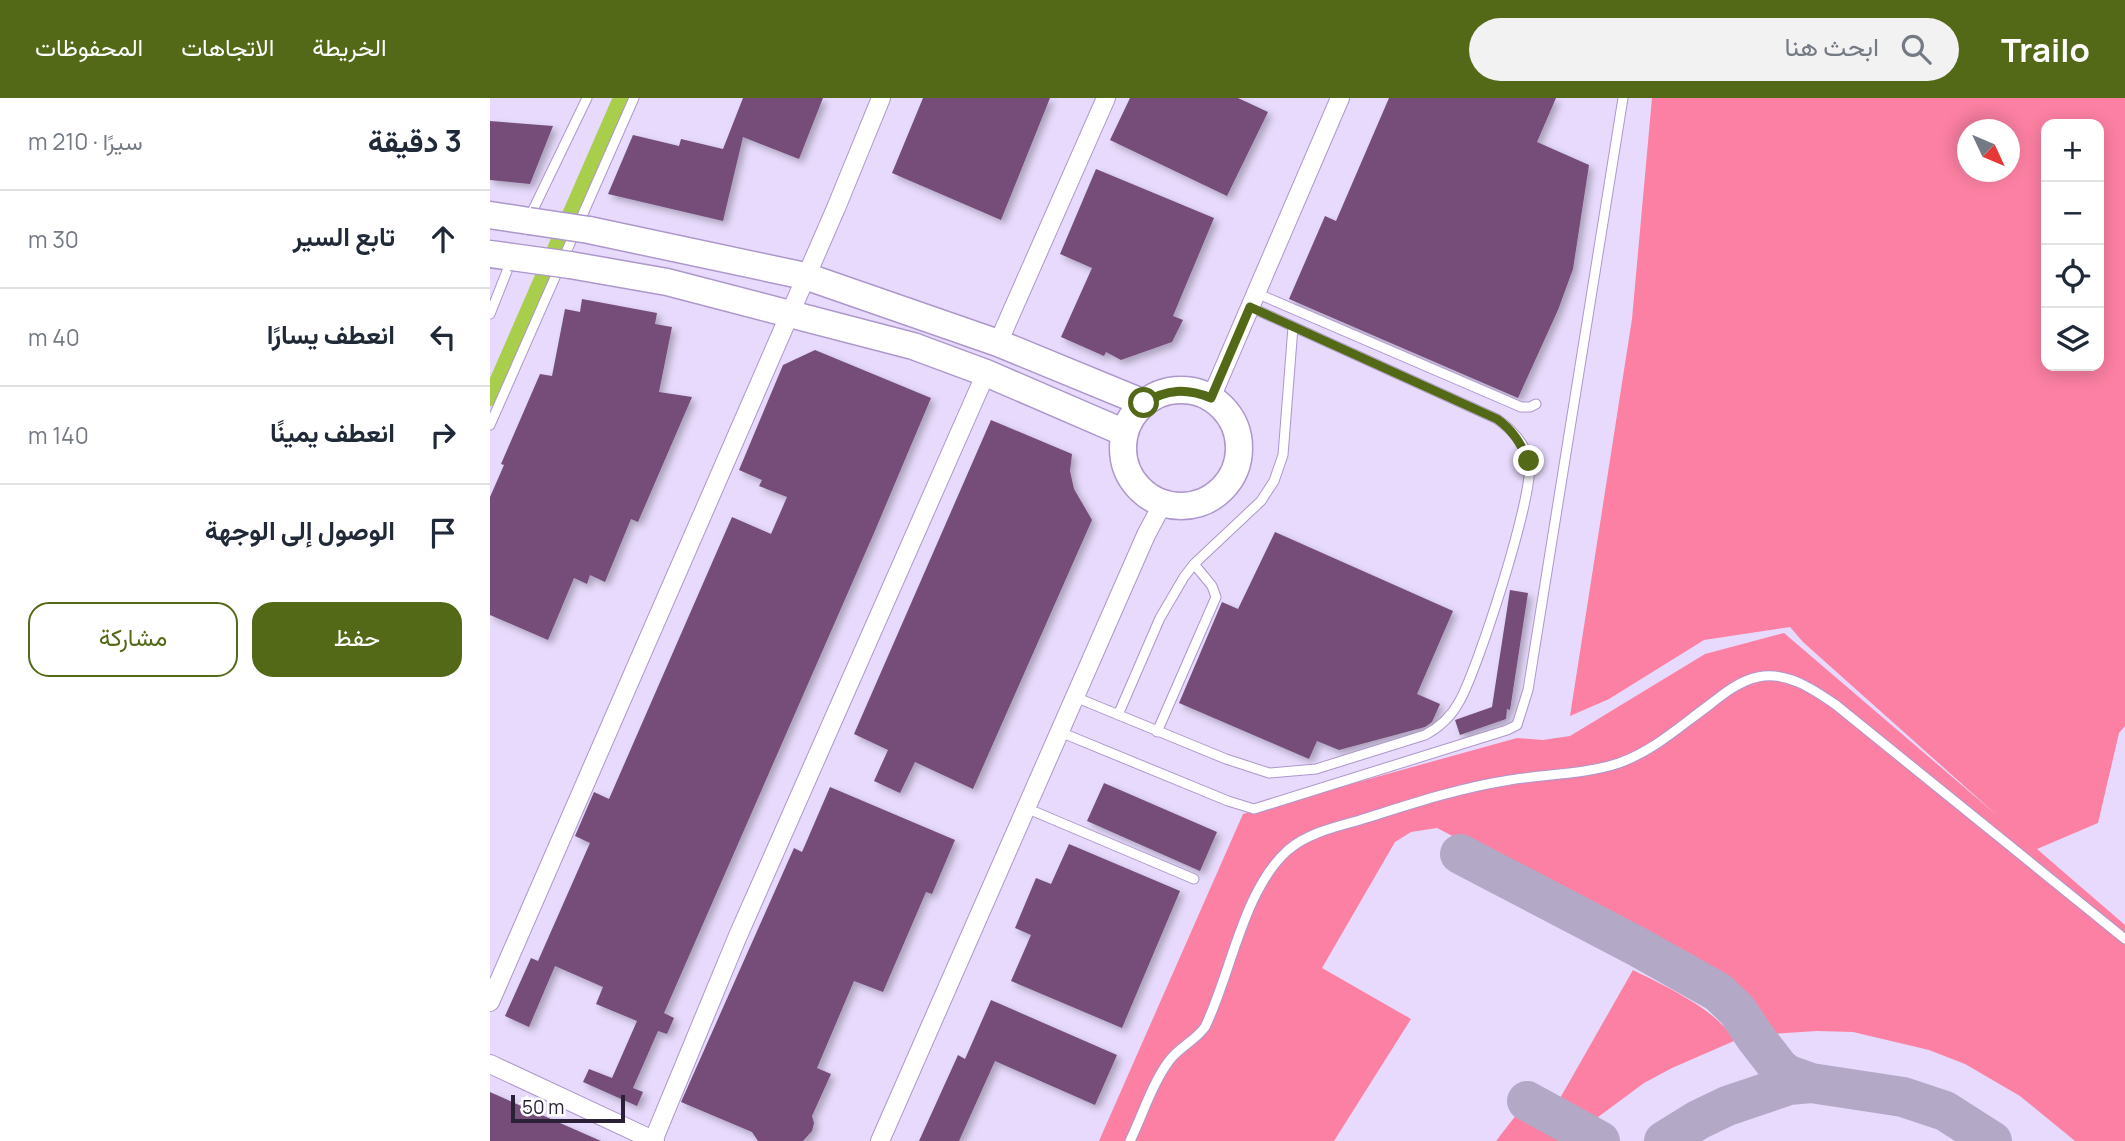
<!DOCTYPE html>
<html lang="ar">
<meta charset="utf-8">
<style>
:root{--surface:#fff;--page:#f2f2f3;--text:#1f2937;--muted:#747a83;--line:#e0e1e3;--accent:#536917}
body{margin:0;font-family:Manrope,Vazirmatn,sans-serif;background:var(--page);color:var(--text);direction:rtl}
.controls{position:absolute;right:21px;top:21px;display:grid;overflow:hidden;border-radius:14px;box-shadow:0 4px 18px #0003}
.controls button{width:63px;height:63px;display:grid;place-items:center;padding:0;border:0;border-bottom:2px solid var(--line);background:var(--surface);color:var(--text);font:35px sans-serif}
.compass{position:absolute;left:1467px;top:21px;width:63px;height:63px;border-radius:50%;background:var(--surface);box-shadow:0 4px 18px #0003;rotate:134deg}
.scale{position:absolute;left:21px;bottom:18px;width:114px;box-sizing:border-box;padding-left:7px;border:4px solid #2a2136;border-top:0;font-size:19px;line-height:24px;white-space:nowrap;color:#2a2136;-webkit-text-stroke:5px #fff;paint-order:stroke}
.stop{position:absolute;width:21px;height:21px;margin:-16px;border:5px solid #536917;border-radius:50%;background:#fff}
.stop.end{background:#536917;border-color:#fff;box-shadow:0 2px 7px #0008}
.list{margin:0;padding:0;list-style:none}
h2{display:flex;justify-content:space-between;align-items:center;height:91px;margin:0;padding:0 28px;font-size:30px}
h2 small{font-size:23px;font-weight:400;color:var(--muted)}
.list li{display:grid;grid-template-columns:46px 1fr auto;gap:21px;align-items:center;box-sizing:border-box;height:98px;padding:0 28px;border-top:2px solid var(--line)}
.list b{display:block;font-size:26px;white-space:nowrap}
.list em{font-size:23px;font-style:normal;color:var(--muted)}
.actions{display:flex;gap:14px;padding:21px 28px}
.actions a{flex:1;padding:16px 0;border:2px solid var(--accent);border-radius:21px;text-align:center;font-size:24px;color:var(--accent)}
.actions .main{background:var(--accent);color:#fff}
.icon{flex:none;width:38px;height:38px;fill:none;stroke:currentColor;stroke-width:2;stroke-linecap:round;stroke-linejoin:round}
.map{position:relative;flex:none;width:1635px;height:1043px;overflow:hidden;direction:ltr}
header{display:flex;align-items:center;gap:42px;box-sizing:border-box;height:98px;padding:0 35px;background:var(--accent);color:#fff}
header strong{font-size:33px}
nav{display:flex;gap:38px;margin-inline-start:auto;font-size:24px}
.search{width:490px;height:63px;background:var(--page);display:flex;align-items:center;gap:18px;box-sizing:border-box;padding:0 24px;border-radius:38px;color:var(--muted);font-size:26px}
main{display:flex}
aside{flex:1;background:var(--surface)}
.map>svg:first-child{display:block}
</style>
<header>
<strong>Trailo</strong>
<div class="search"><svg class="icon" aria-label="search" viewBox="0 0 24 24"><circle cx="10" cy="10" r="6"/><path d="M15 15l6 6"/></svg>ابحث هنا</div>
<nav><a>الخريطة</a><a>الاتجاهات</a><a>المحفوظات</a></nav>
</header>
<main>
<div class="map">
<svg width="1635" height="1043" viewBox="0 0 1635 1043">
<defs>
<filter id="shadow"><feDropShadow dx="4" dy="4" stdDeviation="3.5" flood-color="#0004"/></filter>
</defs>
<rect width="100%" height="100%" fill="#e7dafc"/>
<path fill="#fc80a3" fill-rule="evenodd" d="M1162 0H1635V628L1629 635 1608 725 1547 751 1635 827V1043H1585L1530 998 1475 966 1439 952 1363 934 1327 933 1281 936 1246 892 1230 879 1160 840 947 730 921 734 905 744 832 870 921 921 844 1043H609L753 716 1027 640 1053 642 1080 638 1215 556 1294 535 1509 719 1313 544 1300 529 1214 542 1119 601 1080 618 1142 221ZM1556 26H1609V268H1556ZM1478 32H1520V74H1478Z
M1143 872C1173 887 1230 913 1244 943L1182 970 1154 985 1100 1025 1043 994 1048 989 1069 1002Z
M1030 1012 1079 1037 1082 1043H1006Z"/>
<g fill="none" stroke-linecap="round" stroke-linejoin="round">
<path stroke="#a9ce4c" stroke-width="16" d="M0 300 131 0"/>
<path stroke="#b4a8c7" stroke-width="40" d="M970 756 1148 849 1228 894 1247 912 1265 939 1289 970 1298 977 1321 985
M1037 1003 1110 1043
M1174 1043 1208 1022 1237 1008 1299 987 1321 985 1413 999 1455 1013 1502 1043"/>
</g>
<path fill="#744e78" filter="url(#shadow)" d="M253 0H333L309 61 253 39 233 123 118 96 143 37 189 48 191 41 233 51Z
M433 0H560L511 122 402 75Z
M640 0H748L778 14 737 98 620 42Z
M899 0H1066L1047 44 1099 67 1083 171 1068 212 1028 300 799 201 835 118 846 123Z
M0 23 63 28 40 86 0 82Z
M606 71 724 120 683 218 693 222 682 244 631 262 616 254 614 258 571 239 602 170 570 156Z
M92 201 167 215 165 226 182 229 169 294 202 299 148 424 141 421 115 484 100 477 97 486 84 480 58 542 0 517V399L14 367 11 366 50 276 62 278 75 211 90 214Z
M325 252 441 300 384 435 174 915 184 920 177 936 168 933 143 990 153 994 147 1008 93 984 99 971 122 980 147 923 106 906 113 889 65 868 39 929 15 918 41 860 48 863 100 745 85 738 104 694 119 701 242 419 281 436 297 399 269 388 272 382 249 372 293 267Z
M501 322 582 356 580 373 584 391 602 422 483 691 425 664 410 695 384 683 398 652 364 636Z
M785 434 963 513 927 596 950 606 942 624 935 629 849 652 827 643 819 661 689 605 732 504 748 511Z
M1020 492 1038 495 1020 612 1017 611 1016 621 970 637 965 622 1002 609Z
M614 685 727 734 710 773 597 723Z
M340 689 465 742 442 796 436 794 393 894 364 883 327 970 341 976 322 1018 324 1025 322 1033 313 1043H268L262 1034 191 1004 304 750 312 754Z
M579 746 690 793 632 930 521 883 541 837 525 830 546 780 561 786Z
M501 902 627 957 605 1007 505 963 469 1043H429L468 957 475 961Z
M0 994 29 1007 111 1043H0Z"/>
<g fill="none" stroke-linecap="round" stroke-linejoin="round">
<defs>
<path id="lane" d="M42 114 97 0
M766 195 1031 309H1040L1046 306
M0 216 19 168
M0 327 144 0
M585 599 736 661 779 675 826 671 935 637C950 629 961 619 969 604 987 574 1046 392 1039 363 1035 345 1021 331 1007 321L760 209
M628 617 670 520 694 479 704 466 771 403 784 383 793 357 803 229
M570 634 738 703 764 711 1017 632 1027 627 1038 592 1133 0
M667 634 726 499 722 488 704 466
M536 710 704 781
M640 1043C652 1018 663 984 679 963 689 949 705 943 715 929 741 876 753 792 798 752 818 735 845 729 870 722 918 707 965 691 1014 683 1051 676 1093 677 1129 665 1163 653 1189 629 1218 608 1233 596 1249 583 1268 579 1297 573 1323 591 1346 607L1635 841"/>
<path id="street" d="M508 245 616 0
M721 300 850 0
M0 904 346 110 391 0
M0 966 165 1043
M163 1043 247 840 496 275
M390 1043 656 437 673 405"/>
<path id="secondary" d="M0 117 39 123
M99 132 315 178 508 245 654 305
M0 156 22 159
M80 167 177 184 423 248 496 275 635 335
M633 350a58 58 0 1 1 116 0a58 58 0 1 1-116 0Z"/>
</defs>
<use href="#lane" stroke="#ad97cc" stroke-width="11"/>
<use href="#street" stroke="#ad97cc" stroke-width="20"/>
<use href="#secondary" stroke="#ad97cc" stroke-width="29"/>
<use href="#lane" stroke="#fff" stroke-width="9"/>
<use href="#street" stroke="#fff" stroke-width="18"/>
<use href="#secondary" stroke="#fff" stroke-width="26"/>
<defs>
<path id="secondary-bridge" d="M39 123 99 132
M22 159 80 167"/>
</defs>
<use href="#secondary-bridge" stroke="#ad97cc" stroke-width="29" stroke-linecap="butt"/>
<use href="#secondary-bridge" stroke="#fff" stroke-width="26"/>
</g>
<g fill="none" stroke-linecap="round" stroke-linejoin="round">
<path stroke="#536917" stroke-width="9" d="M654 305C677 291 696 290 721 300L760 209 1007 321C1023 332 1030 345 1039 363"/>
</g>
</svg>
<div class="controls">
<button>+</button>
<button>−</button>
<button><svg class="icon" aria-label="locate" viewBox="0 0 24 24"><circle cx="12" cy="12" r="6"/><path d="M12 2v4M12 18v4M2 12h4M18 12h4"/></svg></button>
<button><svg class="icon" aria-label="layers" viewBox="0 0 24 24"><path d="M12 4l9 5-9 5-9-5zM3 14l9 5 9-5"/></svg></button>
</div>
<svg class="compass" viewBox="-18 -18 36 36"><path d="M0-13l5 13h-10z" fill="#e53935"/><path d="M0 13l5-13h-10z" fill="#747a83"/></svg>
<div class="scale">50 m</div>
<div class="stop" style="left:654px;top:305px"></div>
<div class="stop end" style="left:1039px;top:363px"></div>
</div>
<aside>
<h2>3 دقيقة<small>سيرًا · 210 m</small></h2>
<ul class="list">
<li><svg class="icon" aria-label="ahead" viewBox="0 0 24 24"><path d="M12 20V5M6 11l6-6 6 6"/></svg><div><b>تابع السير</b></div><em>30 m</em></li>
<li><svg class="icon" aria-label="left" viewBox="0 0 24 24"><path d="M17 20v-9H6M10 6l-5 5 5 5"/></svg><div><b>انعطف يسارًا</b></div><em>40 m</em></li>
<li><svg class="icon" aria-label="right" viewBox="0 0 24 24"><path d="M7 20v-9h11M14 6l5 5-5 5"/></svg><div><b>انعطف يمينًا</b></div><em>140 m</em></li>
<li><svg class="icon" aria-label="arrive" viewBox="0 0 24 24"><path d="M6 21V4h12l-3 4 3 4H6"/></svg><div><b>الوصول إلى الوجهة</b></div></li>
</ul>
<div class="actions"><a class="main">حفظ</a><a>مشاركة</a></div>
</aside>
</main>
